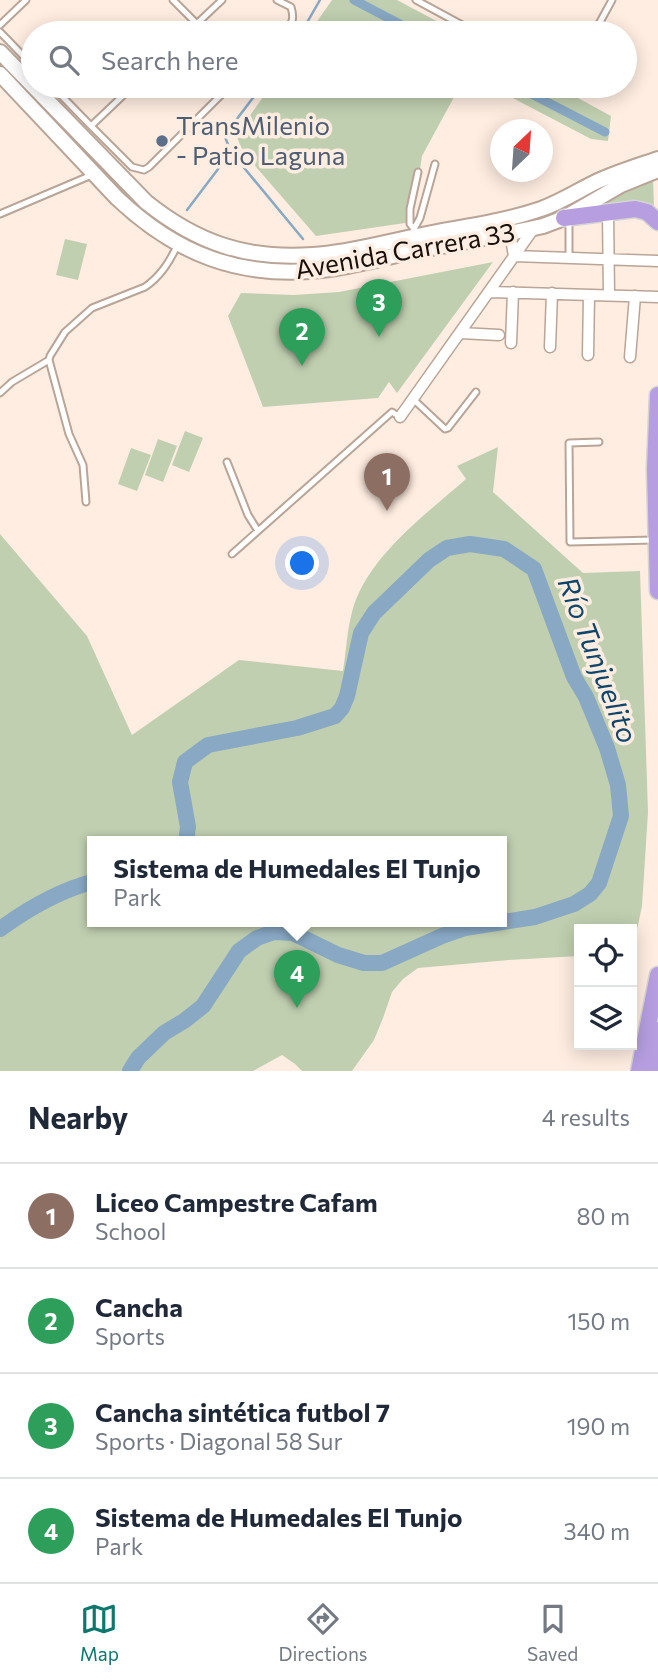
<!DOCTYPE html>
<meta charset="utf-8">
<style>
:root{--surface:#fff;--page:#f2f2f3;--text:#1f2937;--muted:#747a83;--line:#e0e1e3;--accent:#0f766e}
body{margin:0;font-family:Commissioner,sans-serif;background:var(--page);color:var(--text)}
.controls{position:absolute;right:21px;bottom:21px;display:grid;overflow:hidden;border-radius:0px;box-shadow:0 4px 18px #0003}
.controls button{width:63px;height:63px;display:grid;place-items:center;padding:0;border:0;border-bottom:2px solid var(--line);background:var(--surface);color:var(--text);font:35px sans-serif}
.compass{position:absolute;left:490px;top:119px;width:63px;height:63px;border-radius:50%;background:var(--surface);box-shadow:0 4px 18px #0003;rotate:25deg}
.you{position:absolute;left:303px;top:564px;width:24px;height:24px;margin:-18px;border:5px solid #fff;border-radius:50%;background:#1a73e8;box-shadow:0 0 0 10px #1a73e833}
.badge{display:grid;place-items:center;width:46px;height:46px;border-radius:50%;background:var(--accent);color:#fff;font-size:23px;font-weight:700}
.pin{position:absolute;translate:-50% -58px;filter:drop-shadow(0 2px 4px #0008)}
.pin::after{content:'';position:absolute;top:37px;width:24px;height:21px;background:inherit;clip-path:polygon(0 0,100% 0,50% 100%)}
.popup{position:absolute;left:87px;top:836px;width:420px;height:91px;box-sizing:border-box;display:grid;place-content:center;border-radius:0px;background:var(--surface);filter:drop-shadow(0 2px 5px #0005);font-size:23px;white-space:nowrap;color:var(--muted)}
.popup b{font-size:26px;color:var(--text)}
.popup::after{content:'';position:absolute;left:50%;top:100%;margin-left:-14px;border:14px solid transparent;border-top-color:var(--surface)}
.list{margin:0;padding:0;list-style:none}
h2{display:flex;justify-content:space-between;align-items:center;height:91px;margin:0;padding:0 28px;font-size:30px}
h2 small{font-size:23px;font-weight:400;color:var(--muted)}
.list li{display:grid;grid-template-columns:46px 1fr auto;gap:21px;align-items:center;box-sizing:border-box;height:105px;padding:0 28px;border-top:2px solid var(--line)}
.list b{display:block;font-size:26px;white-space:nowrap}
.list p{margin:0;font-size:23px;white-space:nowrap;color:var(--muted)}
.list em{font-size:23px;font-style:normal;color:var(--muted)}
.icon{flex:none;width:38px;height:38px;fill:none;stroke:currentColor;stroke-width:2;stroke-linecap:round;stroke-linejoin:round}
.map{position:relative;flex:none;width:658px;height:1071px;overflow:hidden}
.search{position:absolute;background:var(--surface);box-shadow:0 4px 18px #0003;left:21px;right:21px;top:21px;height:77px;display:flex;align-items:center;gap:18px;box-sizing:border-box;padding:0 24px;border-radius:38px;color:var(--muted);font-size:26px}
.sheet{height:511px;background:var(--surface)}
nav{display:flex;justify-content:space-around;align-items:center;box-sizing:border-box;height:98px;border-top:2px solid var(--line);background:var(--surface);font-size:19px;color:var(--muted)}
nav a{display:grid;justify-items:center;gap:4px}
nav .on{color:var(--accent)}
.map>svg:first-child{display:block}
</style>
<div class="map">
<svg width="658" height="1071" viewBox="0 0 658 1071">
<rect width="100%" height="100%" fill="#ffede1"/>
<path fill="#c0cfb0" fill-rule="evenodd" d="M332 0H397L459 33H309Z
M271 86H460L422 156 412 222 316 236 256 167 241 147 236 135Z
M490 86H556L611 116 608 141 591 139Z
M653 178 654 208 587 210 601 200Z
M65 239 87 244 78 280 56 275Z
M493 262 397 393 389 382 378 398 263 407 228 316 241 293 294 295 339 292Z
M185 431 203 438 189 472 172 465Z
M158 439 177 446 163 482 145 475Z
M498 447 493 492 583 573 640 571 648 812 642 906 632 954V929H579V956L509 960 418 968 403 979 392 992 383 1018 374 1040 352 1071H302L295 1064 282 1055 253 1071H0V534L87 636 132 735 239 660 343 671C346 652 347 631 352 612 366 558 425 515 466 479L457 466ZM92 842H502V922H92Z
M131 448 151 455 137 491 118 484Z"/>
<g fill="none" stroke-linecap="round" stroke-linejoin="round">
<path stroke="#88a8c4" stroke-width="2.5" d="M301 33 320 0
M262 86 227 132 225 137 231 152 303 239
M187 210 231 152"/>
<path stroke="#88a8c4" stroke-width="9" d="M354 0 417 33
M516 86 605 132"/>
<path stroke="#88a8c4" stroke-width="16" d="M0 929C29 908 58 891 92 882
M130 1071 138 1058 164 1033 184 1021 203 1006 239 951 257 938 274 932 293 933 338 955 364 963H382L442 936 465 928 535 917 574 904 590 894 599 883 621 816 618 785 607 748 586 697 574 677 534 569 504 549 470 544 447 548 429 560 374 613 361 633 347 696 342 708 335 716 297 728 208 745 185 762 180 782 188 827 186 842"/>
<defs>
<path id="service" d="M173 0 197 24
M277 0 291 7C295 21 292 23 282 33
M416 0 477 33
M0 25 26 0
M0 32 33 66
M187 33 222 0
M594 33 612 0
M52 86 91 126 133 86
M594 86 600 87 602 86
M91 126 132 167 144 170 149 167 230 86
M0 214 94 174
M566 220 569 226V258
M414 229 410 224V209L418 172
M414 236V229L420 218 435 164
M0 393 12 382 49 360
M413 399 445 429 448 428 476 392
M599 442 569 443 570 542 654 540
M227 462 248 515 258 531
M86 502 83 465 69 434 49 360 50 356 65 332 92 308 145 287C161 276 170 261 178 244
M232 554 392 412 400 417"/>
<path id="minor" d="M608 212 609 295
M510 233 514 256 658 261
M489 292 658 297
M460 333 499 335
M511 343 513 292
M550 347 552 293
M588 355 589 295
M630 357 635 296
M400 417 534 228"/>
<path id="secondary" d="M0 52 146 202C197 243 247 260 313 255 349 253 386 242 422 235 462 227 503 222 541 209 561 202 579 190 598 181 618 172 638 166 658 159
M0 74 117 198C176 254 240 279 322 270 350 267 378 259 406 253 451 244 497 236 543 226L564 218 621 185 658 170"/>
<path id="trunk" d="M564 218 635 209 647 212 658 222
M658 395 655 469 658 591
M652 1028 656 1055
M639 1071 658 975
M653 1071 658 1047"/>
</defs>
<use href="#service" stroke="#b9a597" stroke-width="9"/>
<use href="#minor" stroke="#b9a597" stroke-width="13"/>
<use href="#secondary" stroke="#b9a597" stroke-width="18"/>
<use href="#trunk" stroke="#d5d4d3" stroke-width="19"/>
<use href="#service" stroke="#fff" stroke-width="5"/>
<use href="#minor" stroke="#fff" stroke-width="10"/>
<use href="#secondary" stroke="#fff" stroke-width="14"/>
<use href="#trunk" stroke="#b69ee0" stroke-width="16"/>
</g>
<circle fill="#5c6f8a" stroke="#ffede1" stroke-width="2.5" cx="162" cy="141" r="7"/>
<g text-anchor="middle" stroke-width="7" stroke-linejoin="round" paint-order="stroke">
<g font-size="26" fill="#4e5e75" stroke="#ffede1" text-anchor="start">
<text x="176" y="135">TransMilenio<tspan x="176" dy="30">- Patio Laguna</tspan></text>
</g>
<g font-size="26" fill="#160f0a" stroke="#ffede1">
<text transform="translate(405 251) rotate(-10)" y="9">Avenida Carrera 33</text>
</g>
<g font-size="28" font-style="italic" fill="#0e456b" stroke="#ffede1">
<text transform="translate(598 660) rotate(69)" y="10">Río Tunjuelito</text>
</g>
</g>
</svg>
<div class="controls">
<button><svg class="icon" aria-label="locate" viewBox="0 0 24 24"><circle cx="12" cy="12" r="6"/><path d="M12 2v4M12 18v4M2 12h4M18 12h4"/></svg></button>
<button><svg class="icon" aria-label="layers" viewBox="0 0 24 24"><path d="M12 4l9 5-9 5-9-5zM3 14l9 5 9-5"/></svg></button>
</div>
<svg class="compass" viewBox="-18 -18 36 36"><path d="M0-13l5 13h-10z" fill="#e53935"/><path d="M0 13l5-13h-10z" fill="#747a83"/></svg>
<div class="you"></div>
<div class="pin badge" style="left:387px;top:511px;background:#8d6e63">1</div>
<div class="pin badge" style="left:302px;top:366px;background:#2e9e5b">2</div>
<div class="pin badge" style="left:379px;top:337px;background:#2e9e5b">3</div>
<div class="pin badge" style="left:297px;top:1008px;background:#2e9e5b">4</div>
<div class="popup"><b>Sistema de Humedales El Tunjo</b>Park</div>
<div class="search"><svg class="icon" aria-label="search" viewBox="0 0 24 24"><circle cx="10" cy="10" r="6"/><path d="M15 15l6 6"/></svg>Search here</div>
</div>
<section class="sheet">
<h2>Nearby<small>4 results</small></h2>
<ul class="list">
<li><span class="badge" style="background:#8d6e63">1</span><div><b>Liceo Campestre Cafam</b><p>School</p></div><em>80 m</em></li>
<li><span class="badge" style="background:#2e9e5b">2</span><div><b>Cancha</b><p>Sports</p></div><em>150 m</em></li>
<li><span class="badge" style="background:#2e9e5b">3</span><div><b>Cancha sintética futbol 7</b><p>Sports · Diagonal 58 Sur</p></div><em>190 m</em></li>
<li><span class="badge" style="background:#2e9e5b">4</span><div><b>Sistema de Humedales El Tunjo</b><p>Park</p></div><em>340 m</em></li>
</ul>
</section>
<nav>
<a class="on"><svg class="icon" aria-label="map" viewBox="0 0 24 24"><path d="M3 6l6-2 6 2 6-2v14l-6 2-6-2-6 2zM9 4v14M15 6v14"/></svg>Map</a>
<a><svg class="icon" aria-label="directions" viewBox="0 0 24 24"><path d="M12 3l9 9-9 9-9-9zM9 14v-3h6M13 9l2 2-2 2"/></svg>Directions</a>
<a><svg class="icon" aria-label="saved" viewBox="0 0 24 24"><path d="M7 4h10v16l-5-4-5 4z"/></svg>Saved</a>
</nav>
